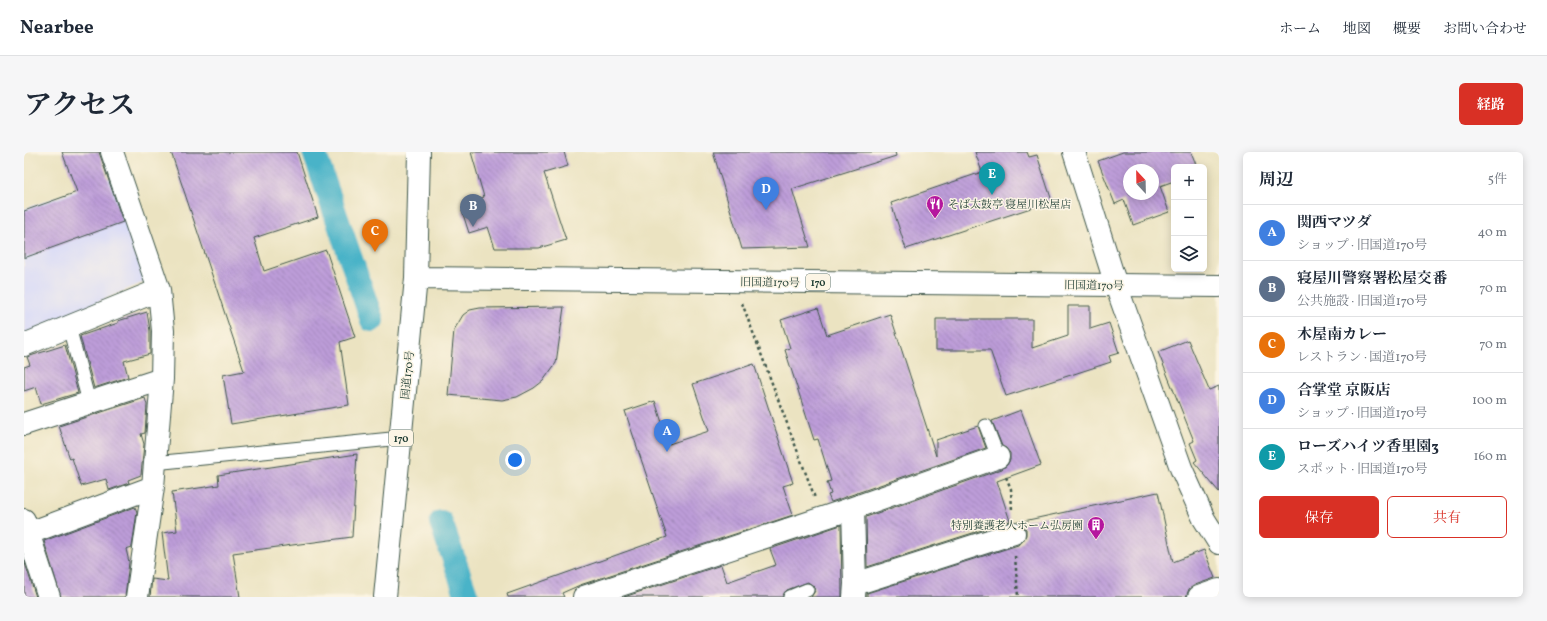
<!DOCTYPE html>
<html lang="ja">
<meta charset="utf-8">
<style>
:root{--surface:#fff;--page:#f6f6f7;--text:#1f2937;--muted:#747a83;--line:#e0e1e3;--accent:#d93025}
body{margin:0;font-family:Vollkorn,"Noto Serif JP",serif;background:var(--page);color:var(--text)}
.controls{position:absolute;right:12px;top:12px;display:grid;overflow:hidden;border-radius:6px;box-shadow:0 2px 10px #0003}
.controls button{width:36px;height:36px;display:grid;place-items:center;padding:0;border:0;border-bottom:1px solid var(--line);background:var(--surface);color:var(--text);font:20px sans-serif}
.compass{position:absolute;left:1099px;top:12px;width:36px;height:36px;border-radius:50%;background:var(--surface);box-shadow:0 2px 10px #0003;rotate:338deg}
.you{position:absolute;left:491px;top:308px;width:14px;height:14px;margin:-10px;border:3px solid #fff;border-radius:50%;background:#1a73e8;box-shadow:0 0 0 6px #1a73e833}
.badge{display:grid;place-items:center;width:26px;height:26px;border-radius:50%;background:var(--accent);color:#fff;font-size:13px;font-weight:700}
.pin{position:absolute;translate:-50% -33px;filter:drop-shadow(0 1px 2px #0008)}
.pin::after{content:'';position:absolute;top:21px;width:14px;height:12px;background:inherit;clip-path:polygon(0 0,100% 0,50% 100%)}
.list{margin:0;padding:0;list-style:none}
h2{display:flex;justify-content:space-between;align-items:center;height:52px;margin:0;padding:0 16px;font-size:17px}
h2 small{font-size:13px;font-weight:400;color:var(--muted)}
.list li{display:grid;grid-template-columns:26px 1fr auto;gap:12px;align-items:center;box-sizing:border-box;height:56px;padding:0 16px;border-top:1px solid var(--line)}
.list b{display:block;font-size:15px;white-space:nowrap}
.list p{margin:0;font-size:13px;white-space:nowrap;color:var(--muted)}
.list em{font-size:13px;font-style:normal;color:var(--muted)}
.actions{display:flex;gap:8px;padding:12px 16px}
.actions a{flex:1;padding:9px 0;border:1px solid var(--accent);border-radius:6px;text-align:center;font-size:14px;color:var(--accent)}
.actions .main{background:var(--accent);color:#fff}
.icon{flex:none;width:22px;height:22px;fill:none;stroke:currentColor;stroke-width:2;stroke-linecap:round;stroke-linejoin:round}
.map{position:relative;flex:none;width:1195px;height:445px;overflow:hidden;border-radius:6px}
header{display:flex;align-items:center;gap:24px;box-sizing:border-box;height:56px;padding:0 20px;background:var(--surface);border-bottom:1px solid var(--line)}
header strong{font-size:19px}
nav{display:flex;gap:22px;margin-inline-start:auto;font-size:14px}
.intro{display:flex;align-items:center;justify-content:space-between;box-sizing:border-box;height:96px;padding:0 24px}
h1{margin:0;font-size:28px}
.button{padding:10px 18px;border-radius:6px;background:var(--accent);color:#fff;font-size:14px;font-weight:700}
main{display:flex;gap:24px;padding:0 24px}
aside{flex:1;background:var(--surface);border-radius:6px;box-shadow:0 2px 10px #0003}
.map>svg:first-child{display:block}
</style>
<header>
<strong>Nearbee</strong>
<nav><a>ホーム</a><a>地図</a><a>概要</a><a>お問い合わせ</a></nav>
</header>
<div class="intro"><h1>アクセス</h1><a class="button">経路</a></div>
<main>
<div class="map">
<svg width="1195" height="445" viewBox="0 0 1195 445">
<defs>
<pattern id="building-back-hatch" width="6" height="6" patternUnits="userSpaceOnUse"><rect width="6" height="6" fill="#bd9dd9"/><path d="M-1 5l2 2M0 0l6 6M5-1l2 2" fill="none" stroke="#9981b1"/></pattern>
</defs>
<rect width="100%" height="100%" fill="#fcf5e5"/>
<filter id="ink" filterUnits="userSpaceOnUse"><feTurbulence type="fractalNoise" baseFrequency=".025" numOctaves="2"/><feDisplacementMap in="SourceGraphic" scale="8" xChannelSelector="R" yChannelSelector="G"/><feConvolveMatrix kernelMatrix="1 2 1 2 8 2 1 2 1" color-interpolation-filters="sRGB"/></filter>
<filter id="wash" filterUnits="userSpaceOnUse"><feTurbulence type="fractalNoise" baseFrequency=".012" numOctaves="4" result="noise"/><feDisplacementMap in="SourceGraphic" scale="16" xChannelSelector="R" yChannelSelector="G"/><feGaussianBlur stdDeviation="0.9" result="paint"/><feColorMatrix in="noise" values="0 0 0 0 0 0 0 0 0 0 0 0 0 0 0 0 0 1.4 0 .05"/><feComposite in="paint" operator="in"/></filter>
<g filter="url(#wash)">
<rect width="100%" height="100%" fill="#ebe3c1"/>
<path fill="#d5d8f9" d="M93 24 122 129 0 183V57Z"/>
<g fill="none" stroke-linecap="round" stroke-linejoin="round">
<path stroke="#4ab3c8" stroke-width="24" d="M290 0 348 168
M417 370 443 445"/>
</g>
<g id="blocks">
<path fill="url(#building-back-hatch)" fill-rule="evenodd" d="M38 0H75L99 70 0 106V59L53 40Z
M147 0H273L294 65 230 86 240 119 302 98 331 185 316 190 325 253 207 272 199 223 220 219Z
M447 0H540L544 14 520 21 542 88 515 96H471L464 75 445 81 438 59 457 52 455 47 460 45Z
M689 0H871L872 4 768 37 786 95 718 97Z
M951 0H1003L1005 5 1013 3 1028 49 882 97 867 51 958 20Z
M1099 0H1167L1173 15H1150V29L1136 34 1145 60 1109 73 1100 48 1091 52 1074 9ZM1105 18H1129V42H1105Z
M1044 154H1066V177L1085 171 1095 201 1085 204 1087 210 982 244 966 198H912V167H1008V196L1044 184Z
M540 155 532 211 519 229 510 236 493 245 478 248 424 243 430 178 439 163 446 158 456 156Z
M794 156 803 183 866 162 912 304V288L954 274 962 296 807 350 804 343 807 342 803 330 807 329 794 287 790 288 761 198 766 196 757 168Z
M123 160 126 179V202L100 209 104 225 70 236 56 184 94 171V169Z
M1164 188 1185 238 1195 234V340L1170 310 1173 308 1166 291 1170 289 1134 200Z
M41 193 54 241 17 252 12 235 0 239V215L6 213 3 205Z
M730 212 769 331 759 334 769 363 556 433 538 441 540 445H484L483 442 486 441 643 385 601 259 631 249 645 292 685 279 669 232Z
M121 246 123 253 121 281 117 282 120 292 117 323 104 328 105 331 85 338 82 327 57 334 48 306 46 307 35 274Z
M997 258 1017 313 973 329 986 369 843 415 842 365 978 317 983 313 986 308V301L982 296 978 294 968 269Z
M333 302 328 385 209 401 216 445H126L128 427 144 429 138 381 153 379 148 340 195 333 194 323Z
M1134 340 1149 410 1180 398 1191 426 1171 433 1165 437 1162 445H843V441L994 393 999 389 1002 383V377L995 370Z
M111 355 113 360 108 395 102 397 105 410 101 445H37L20 389Z
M817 373 818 445H787L791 439 790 435 784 430 763 438 758 445H600L697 413 703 430 752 413 746 397Z
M0 408 12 445H0Z"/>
</g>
</g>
<g filter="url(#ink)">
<use href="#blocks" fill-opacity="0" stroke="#3e5649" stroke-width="1"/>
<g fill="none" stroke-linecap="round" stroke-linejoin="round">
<defs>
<path id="service" d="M45 175 65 250
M962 274 974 305
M130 311 377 286
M766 445 783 438"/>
<path id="minor" d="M88 0 135 138 139 179 138 227 129 335 113 445
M1050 0 1092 133
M0 193 135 138
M0 272 138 227
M829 356 831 432 830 445
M0 368 25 445
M0 383 129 335
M831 432 990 381
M560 445 829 356 974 305
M1175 445 1195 438"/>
<path id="tertiary" d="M1092 133 1157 316 1180 367 1195 391"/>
<path id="trunk" d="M392 126 1195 134
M361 445 392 126 395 0"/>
</defs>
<use href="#service" stroke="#3e5649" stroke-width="15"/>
<use href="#minor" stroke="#3e5649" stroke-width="24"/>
<use href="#tertiary" stroke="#3e5649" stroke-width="24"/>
<use href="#trunk" stroke="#3e5649" stroke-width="24"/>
<path stroke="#3e5649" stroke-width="2.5" stroke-dasharray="3 3" stroke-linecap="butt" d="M718 151 791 346
M982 325 987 337 988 359
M991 404 994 445"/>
<use href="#service" stroke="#fff" stroke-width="13"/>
<use href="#minor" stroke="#fff" stroke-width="22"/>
<use href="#tertiary" stroke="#fff" stroke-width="22"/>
<use href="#trunk" stroke="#fff" stroke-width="22"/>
</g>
</g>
<defs>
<symbol id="restaurant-pin" viewBox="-11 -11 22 30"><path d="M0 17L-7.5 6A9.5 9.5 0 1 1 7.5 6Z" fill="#b5179e" stroke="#fcf5e5"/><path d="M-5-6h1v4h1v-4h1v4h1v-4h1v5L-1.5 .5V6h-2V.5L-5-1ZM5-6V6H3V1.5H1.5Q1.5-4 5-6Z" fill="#fff"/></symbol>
<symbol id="building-pin" viewBox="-11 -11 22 30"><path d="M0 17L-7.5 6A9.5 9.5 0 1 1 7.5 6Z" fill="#b5179e" stroke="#fcf5e5"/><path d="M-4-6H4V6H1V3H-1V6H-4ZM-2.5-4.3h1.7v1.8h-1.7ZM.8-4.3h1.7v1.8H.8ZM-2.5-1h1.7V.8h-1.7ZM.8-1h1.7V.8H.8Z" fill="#fff"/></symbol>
</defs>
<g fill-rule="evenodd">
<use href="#restaurant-pin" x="901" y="42" width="20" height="27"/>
<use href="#building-pin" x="1062" y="363" width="20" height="27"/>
</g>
<g text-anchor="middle" stroke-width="3" stroke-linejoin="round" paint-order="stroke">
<g fill="#fcf5e5" stroke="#617469" stroke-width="1">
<rect x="782" y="122" width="24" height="16" rx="3"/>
<rect x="365" y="278" width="24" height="16" rx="3"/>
</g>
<g font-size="10" font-weight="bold" fill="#1f3d34">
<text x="794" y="134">170</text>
<text x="377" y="290">170</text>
</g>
<g font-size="11" fill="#1f3d34" stroke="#fcf5e5" text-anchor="start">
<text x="924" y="56">そば太鼓亭 寝屋川松屋店</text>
<text x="1059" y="377" text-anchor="end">特別養護老人ホーム弘房園</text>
</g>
<g font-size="11" fill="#1f3d34" stroke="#fcf5e5">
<text transform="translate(746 130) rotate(1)" y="4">旧国道170号</text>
<text transform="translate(1070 133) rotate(1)" y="4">旧国道170号</text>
<text transform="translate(383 223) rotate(-84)" y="4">国道170号</text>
</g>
</g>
</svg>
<div class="controls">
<button>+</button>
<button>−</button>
<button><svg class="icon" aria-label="layers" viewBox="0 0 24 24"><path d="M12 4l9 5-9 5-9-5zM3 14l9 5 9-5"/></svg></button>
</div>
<svg class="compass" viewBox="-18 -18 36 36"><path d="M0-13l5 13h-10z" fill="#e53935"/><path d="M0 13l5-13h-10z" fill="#747a83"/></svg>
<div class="you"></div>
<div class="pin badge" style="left:643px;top:300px;background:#3f7fe0">A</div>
<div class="pin badge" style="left:449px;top:75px;background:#5c6f8a">B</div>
<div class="pin badge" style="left:351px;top:100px;background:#e8710a">C</div>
<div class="pin badge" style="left:742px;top:58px;background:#3f7fe0">D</div>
<div class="pin badge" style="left:968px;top:43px;background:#0f9aa8">E</div>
</div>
<aside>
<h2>周辺<small>5件</small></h2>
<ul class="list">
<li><span class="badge" style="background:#3f7fe0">A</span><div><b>関西マツダ</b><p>ショップ · 旧国道170号</p></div><em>40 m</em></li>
<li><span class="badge" style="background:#5c6f8a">B</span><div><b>寝屋川警察署松屋交番</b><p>公共施設 · 旧国道170号</p></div><em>70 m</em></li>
<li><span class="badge" style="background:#e8710a">C</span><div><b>木屋南カレー</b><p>レストラン · 国道170号</p></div><em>70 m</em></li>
<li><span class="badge" style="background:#3f7fe0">D</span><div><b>合掌堂 京阪店</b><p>ショップ · 旧国道170号</p></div><em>100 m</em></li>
<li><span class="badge" style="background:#0f9aa8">E</span><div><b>ローズハイツ香里園3</b><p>スポット · 旧国道170号</p></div><em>160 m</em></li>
</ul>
<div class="actions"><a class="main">保存</a><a>共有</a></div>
</aside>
</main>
